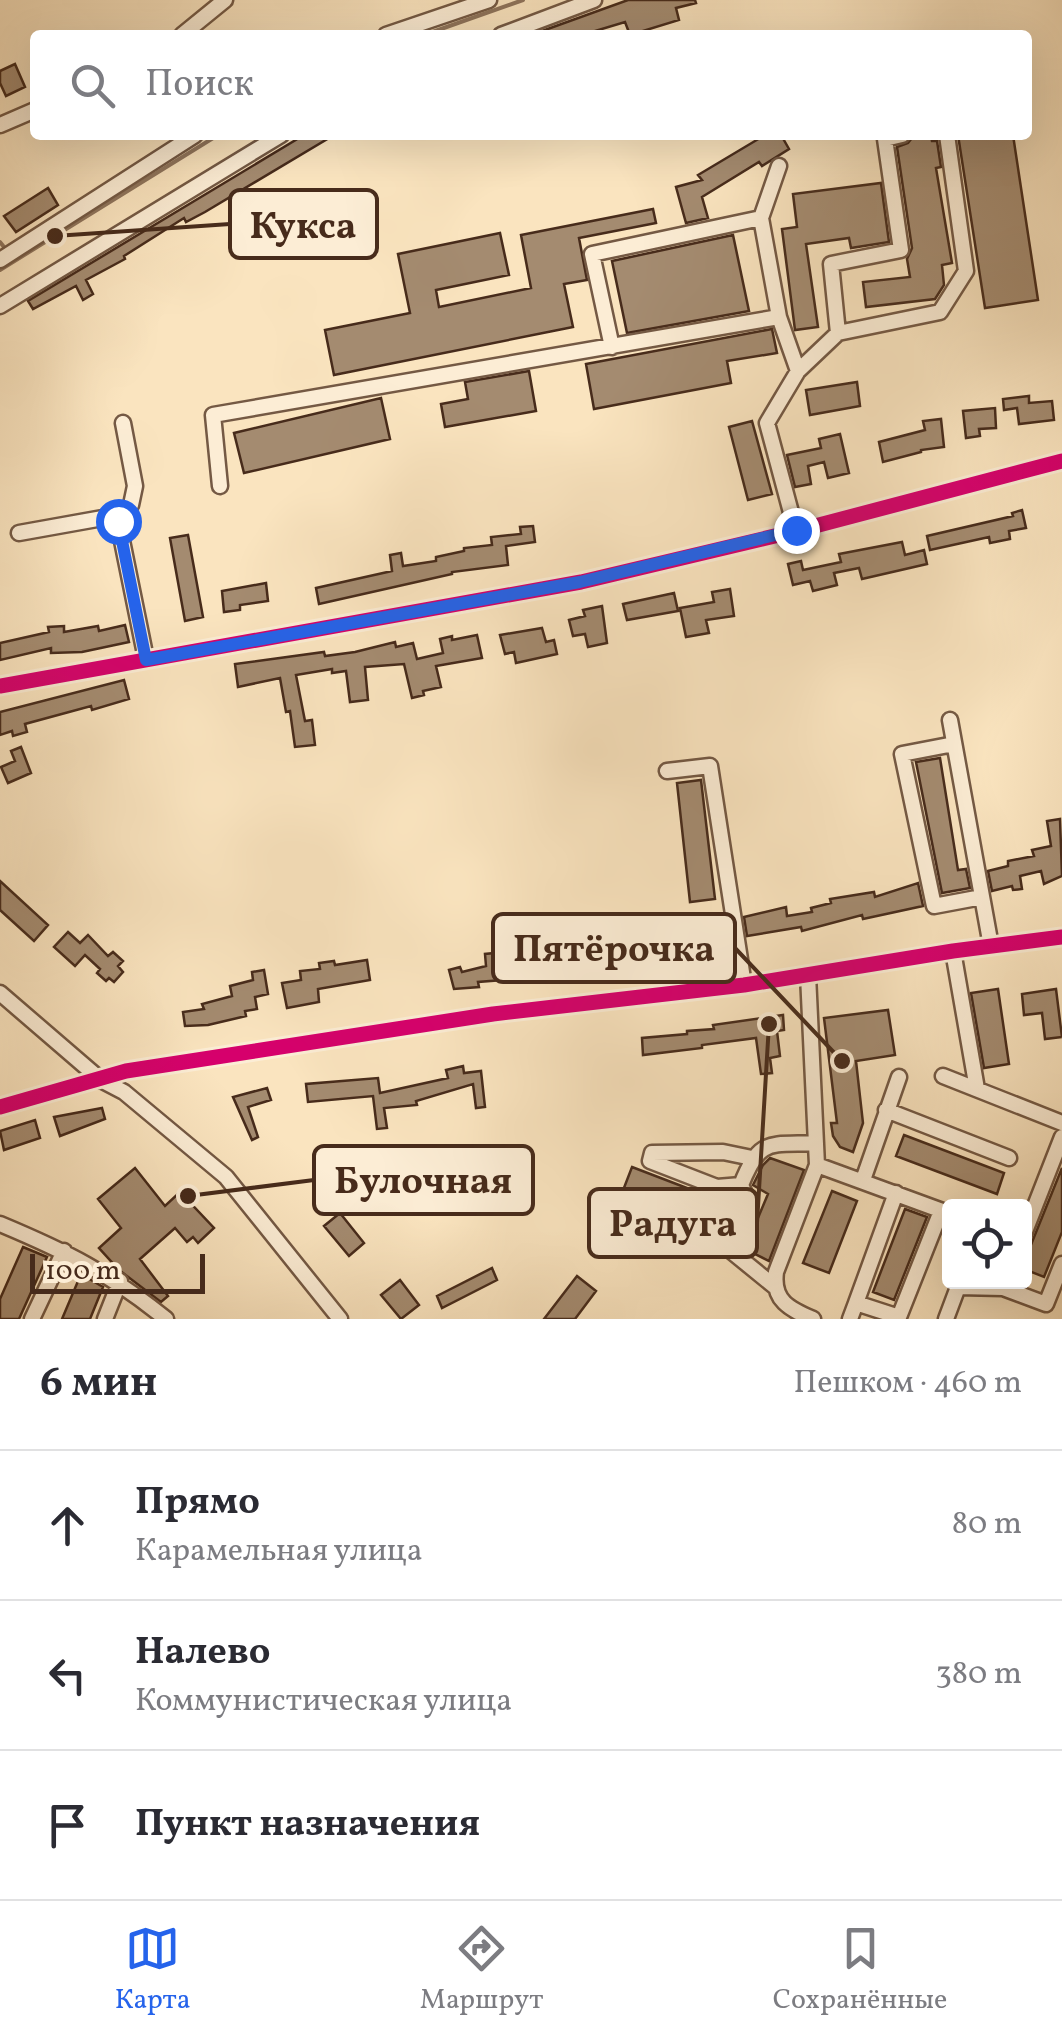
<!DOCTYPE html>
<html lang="ru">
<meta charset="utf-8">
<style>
:root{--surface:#fff;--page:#f2f2f3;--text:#2b2b33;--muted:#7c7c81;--line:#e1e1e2;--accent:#2563eb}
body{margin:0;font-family:Vollkorn,serif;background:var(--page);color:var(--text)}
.controls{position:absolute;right:30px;bottom:30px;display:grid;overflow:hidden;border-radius:10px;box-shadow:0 10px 40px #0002}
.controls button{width:90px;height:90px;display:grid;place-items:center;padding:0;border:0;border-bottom:2px solid var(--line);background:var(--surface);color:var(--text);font:50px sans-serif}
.scale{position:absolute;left:30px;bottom:25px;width:175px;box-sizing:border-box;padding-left:10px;border:5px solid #472b1b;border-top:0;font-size:28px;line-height:35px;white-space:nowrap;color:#472b1b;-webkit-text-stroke:8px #fcedd5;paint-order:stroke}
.stop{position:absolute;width:30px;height:30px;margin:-22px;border:8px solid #2563eb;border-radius:50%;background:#fff}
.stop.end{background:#2563eb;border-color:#fff;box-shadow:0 2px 10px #0008}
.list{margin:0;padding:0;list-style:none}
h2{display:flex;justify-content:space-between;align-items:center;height:130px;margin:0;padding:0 40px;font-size:42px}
h2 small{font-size:32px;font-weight:400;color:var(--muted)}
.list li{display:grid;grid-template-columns:65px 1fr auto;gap:30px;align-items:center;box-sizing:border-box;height:150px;padding:0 40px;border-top:2px solid var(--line)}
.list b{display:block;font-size:38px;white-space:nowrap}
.list p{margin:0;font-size:32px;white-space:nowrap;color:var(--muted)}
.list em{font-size:32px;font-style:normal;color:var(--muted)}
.icon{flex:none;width:55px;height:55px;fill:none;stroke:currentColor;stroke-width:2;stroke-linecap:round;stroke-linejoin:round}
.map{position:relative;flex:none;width:1062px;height:1319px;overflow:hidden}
.search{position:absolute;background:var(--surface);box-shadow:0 10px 40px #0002;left:30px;right:30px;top:30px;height:110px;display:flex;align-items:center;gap:25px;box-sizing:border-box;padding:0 35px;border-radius:10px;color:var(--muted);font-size:38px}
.sheet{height:580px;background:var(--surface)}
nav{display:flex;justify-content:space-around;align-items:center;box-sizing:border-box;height:140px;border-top:2px solid var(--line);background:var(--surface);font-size:28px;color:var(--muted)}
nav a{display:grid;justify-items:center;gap:5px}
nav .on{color:var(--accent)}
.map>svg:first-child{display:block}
</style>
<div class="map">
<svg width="1062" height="1319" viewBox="0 0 1062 1319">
<rect width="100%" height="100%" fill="#fae4bf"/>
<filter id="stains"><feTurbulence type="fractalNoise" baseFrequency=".002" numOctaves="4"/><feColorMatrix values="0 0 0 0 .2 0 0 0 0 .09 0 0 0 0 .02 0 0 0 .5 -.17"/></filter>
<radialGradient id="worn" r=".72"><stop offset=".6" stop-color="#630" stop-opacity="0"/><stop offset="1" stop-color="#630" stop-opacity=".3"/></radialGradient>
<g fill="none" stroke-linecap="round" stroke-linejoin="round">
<path stroke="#8e745c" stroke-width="4" d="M424 35 523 0
M0 242 4 247
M0 270 218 135"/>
</g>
<path fill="#a48b70" stroke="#472b1b" stroke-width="2.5" d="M628 0H695L696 3 676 8 679 20 630 35 625 22 595 31 597 35H531Z
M15 64 25 87 6 96 0 83V71Z
M304 135H334L205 212 186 222 184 218 124 256 125 259 86 280 93 294 83 300 76 286 33 309 28 301Z
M765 135H781L789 149 762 166 759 162 702 197 708 218 686 223 676 187 702 180 698 175Z
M931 135 932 141H937L941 167 936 168 952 263 942 265 944 285 935 299 866 307 863 282 910 277 907 259 912 248 897 147 908 143 912 138Z
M958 135H1013L1038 300 985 308Z
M881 183 889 242 851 248 849 238 806 244 818 327 795 330 782 229 797 227 793 194Z
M48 188 58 205 16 232 4 216Z
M653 209 656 223 579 238 587 280 564 284 573 327 334 375 325 330 410 313 398 254 500 233 509 275 436 290 439 307 531 288 521 235Z
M733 235 749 311 627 333 612 261Z
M772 329 777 353 727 361 731 383 594 409 586 364Z
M529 371 536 411 445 427 441 404 468 399 465 382Z
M857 382 860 406 810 415 806 390Z
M1029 396V403L1052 401 1054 420 1019 424 1017 408 1004 410 1003 399Z
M381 398 390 439 244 473 234 433Z
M995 408 996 428 979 429 980 436 966 438 963 411Z
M941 419 944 447 921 450V452L883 462 879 442 925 430 923 421Z
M752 421 772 494 748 500 729 427Z
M840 434 849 473 828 478 824 462 808 466 811 484 795 487 787 455 821 448 819 439Z
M1022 510 1026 528 1009 531 1010 539 990 543 989 537 930 550 927 536 1013 516 1012 513Z
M533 526 535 542 506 546 508 565 452 572V574L319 604 316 588 392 571 390 555 401 553 403 566 436 561V557L464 551V548L492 545 491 537 521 534 520 527Z
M188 535 203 617 185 621 170 538Z
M902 542 905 555 924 550 927 564 862 579 859 568 834 573 837 585 813 591 810 581 793 585 788 564 801 561 803 570 841 562 839 554Z
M266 583 268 601 240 605V610L224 612 222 591Z
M730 589 734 616 706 620 709 633 686 637 680 608 714 602 712 592Z
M674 593 678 611 627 620 623 604Z
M602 606 607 643 588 647 585 634 573 636 569 620 585 616 583 610Z
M125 625 129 642 82 652 51 653V648L0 660V643L49 632 48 627 64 626V632L98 626 99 631Z
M542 628 546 642 554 640 557 654 516 663 514 652 505 654 500 635Z
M477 635 482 658 436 666 441 687 423 691 424 695 412 698 404 664 365 667 368 700 350 702 346 671 332 673V669L296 675 305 721 312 720 315 745 295 747 290 711 286 712 280 678 238 687 235 664 324 652 325 656 355 652 395 642 396 647 413 643 417 659 443 653 440 639 452 636V640Z
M124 680 129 699 92 710 91 706 25 724 27 732 13 736 12 731 0 735V712Z
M21 747 31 773 8 783 1 767 15 761 11 751Z
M940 758 958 870 966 869 970 888 942 893 916 762Z
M701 780 715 899 690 902 677 783Z
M1060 819 1062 876 1044 884 1041 871 1020 876 1022 889 1013 890 1012 886 992 891 988 871 1008 866V861L1034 856 1032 850 1051 846 1047 821Z
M0 881 48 925 34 941 0 910Z
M918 883 923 906 863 919 862 915 802 931 801 927 747 936 744 917 786 907 787 916 812 912 811 908 831 903 830 899 874 892 875 897Z
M68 932 80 943 88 935 108 956 113 952 123 961 118 966 123 972 114 982 109 978 106 981 97 973 100 969 85 955 75 966 54 947Z
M527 950 529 978 478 982 479 987 454 989 449 970 460 967 462 972 486 966 485 954Z
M367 960 370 980 318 989 319 1002 287 1008 282 983 301 980 300 971 320 969 319 963 334 961 335 965Z
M264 970 268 994 255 997 257 1009 245 1011 246 1016 208 1025 185 1026 183 1012 204 1009 202 1004 232 996 230 986 253 980 252 972Z
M998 989 1009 1064 984 1068 971 993Z
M1056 989 1062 1037 1045 1039 1042 1013 1024 1015 1022 994Z
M888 1010 895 1055 856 1061 863 1123 853 1152 840 1147 833 1136 831 1123H837L824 1018Z
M783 1015 784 1030 777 1031 780 1056 770 1058 772 1073 761 1074 756 1038 702 1045V1048L643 1055 642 1038 687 1034V1031L714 1029 713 1025Z
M463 1066 464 1073 481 1071 485 1107 476 1108 473 1084 416 1101 417 1105 384 1108 387 1128 377 1129 373 1096 308 1102 306 1084 378 1078 380 1093 448 1078 446 1070Z
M267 1088 271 1100 248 1107 258 1137 252 1140 233 1097Z
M102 1108 105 1119 60 1136 54 1117Z
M35 1120 40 1138 4 1150 0 1131Z
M904 1135 1004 1173 997 1194 896 1156Z
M770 1158 804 1170 769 1261 745 1249 768 1194 753 1185 763 1165Z
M632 1167 700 1193 690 1219 622 1193Z
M135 1168 165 1206 180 1192 214 1228 198 1243 193 1237 187 1242 175 1228 140 1259 168 1296 161 1302 119 1270 99 1248 121 1228 98 1199Z
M1062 1168V1232L1044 1277 1024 1269V1262Z
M832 1191 857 1201 829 1273 803 1263Z
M905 1209 927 1217 894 1300 873 1292Z
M340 1213 364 1243 349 1256 324 1226Z
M23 1247 47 1257 19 1319H0V1299Z
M492 1268 497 1280 442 1308 437 1296Z
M81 1274 103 1287 90 1319H62Z
M577 1276 596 1291 575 1319H544Z
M400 1280 419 1305 401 1319 381 1295Z"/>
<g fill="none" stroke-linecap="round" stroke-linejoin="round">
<defs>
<path id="minor" d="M182 35 225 0
M386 35 489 0
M501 35 594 0
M0 125 35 110
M779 166 761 218 779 317 798 371
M0 260 195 135
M0 306 281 135
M838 333 831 264 901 250 885 139 902 135
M612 347 592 254 761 218
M220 486 213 415 779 317
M114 516 131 505 135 486 123 423
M796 531 767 423 798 371 838 333 940 312 966 271 947 135
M19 533 114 516 118 521 146 659
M0 686 581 582 796 531 1062 461
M950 720 991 946
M954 744 902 754 934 906 982 897
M667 771 710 766 744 985
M953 951 977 1089
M808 975 817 1165 776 1272C772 1301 790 1309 813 1319
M0 993 101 1080 124 1092 226 1177 340 1319
M943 1076 1062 1123
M0 1107 126 1071 493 1014 744 985 953 951 1062 937
M886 1110 1009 1158
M817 1165 948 1213
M863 1180 899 1077
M741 1185 717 1187 650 1161 652 1153 723 1152 752 1158
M717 1187 699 1232 731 1251 774 1286
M896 1193 856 1303 899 1317 941 1211
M0 1224C67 1252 109 1273 166 1319
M1024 1234 1062 1137
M731 1251 750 1205 741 1185C760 1137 769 1145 816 1143
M32 1319 64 1251
M105 1319 120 1281
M850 1319 856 1303
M946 1319 958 1287 1003 1288 1046 1304 1062 1264"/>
</defs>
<use href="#minor" stroke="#745944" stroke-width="19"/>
<use href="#minor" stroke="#fcedd5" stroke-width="14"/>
<defs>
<path id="cycleway" d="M0 686 581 582 796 531 1062 461
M0 1107 126 1071 493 1014 744 985 953 951 1062 937"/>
</defs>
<use href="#cycleway" stroke="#fcedd5" stroke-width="21"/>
<use href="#cycleway" stroke="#d6006c" stroke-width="15"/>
</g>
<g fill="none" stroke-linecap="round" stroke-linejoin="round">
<path stroke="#2563eb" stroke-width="12" d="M118 521 146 660 580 582 796 530"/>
</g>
<path fill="none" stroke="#472b1b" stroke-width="4" d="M55 236L230 224M842 1061L735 948M188 1196L314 1180M769 1024L757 1223"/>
<g fill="#472b1b" stroke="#fcedd5" stroke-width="4">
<circle cx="55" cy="236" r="10"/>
<circle cx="842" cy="1061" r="10"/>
<circle cx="188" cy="1196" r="10"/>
<circle cx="769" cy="1024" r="10"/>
</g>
<g fill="#fcedd5" stroke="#472b1b" stroke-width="4">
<rect x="230" y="190" width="147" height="68" rx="10"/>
<rect x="493" y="914" width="242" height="68" rx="10"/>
<rect x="314" y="1146" width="219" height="68" rx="10"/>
<rect x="589" y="1189" width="168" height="68" rx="10"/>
</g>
<g font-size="38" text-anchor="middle" font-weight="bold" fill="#472b1b">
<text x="303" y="238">Кукса</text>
<text x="614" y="961">Пятёрочка</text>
<text x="423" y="1193">Булочная</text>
<text x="673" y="1236">Радуга</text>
</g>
<rect width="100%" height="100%" filter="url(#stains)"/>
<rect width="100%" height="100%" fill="url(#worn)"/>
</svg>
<div class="controls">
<button><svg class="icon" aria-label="locate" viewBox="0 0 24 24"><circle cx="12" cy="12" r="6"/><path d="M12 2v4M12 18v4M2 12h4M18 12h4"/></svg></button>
</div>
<div class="scale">100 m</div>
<div class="stop" style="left:118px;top:521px"></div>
<div class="stop end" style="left:796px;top:530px"></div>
<div class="search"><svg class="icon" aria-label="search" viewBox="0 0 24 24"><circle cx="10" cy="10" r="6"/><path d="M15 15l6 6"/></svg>Поиск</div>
</div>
<section class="sheet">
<h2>6 мин<small>Пешком · 460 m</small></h2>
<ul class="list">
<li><svg class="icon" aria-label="ahead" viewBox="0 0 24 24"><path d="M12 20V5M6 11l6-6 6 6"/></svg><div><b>Прямо</b><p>Карамельная улица</p></div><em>80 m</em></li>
<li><svg class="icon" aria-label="left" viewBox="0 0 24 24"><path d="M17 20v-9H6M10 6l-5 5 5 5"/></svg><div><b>Налево</b><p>Коммунистическая улица</p></div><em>380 m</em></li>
<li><svg class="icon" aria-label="arrive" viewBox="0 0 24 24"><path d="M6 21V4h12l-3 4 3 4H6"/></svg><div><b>Пункт назначения</b></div></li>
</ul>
</section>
<nav>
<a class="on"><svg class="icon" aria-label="map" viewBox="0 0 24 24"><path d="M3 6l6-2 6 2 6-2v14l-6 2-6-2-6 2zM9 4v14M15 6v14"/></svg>Карта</a>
<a><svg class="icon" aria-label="directions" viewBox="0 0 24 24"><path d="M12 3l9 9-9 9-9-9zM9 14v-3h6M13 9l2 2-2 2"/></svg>Маршрут</a>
<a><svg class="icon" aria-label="saved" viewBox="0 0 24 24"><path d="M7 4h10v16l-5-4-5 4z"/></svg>Сохранённые</a>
</nav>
